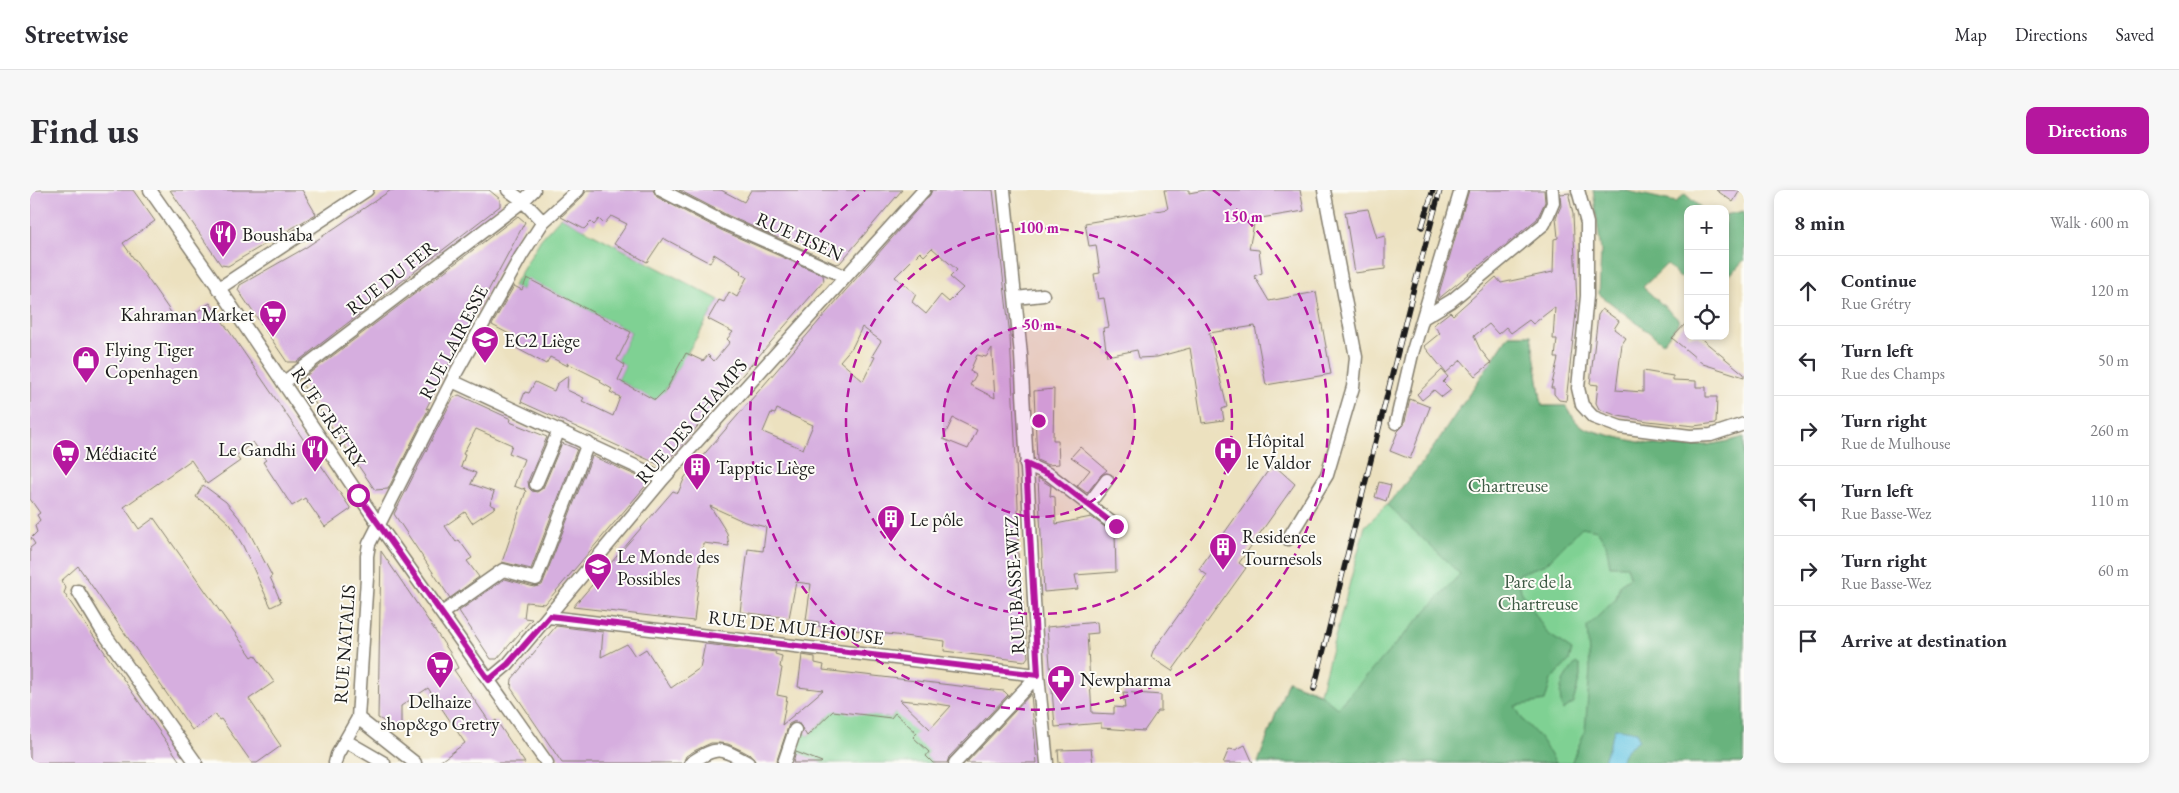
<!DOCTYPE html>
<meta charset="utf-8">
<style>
:root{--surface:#fff;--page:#f7f7f7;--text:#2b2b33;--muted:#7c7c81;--line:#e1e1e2;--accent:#b5179e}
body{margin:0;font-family:"EB Garamond",serif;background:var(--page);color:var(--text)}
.controls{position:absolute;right:15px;top:15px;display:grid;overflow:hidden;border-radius:10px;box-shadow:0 2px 8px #0003}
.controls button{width:45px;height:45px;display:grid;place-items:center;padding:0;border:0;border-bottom:1px solid var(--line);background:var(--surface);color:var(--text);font:25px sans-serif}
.stop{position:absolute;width:15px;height:15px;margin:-11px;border:4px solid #b5179e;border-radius:50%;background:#fff}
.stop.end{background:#b5179e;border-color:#fff;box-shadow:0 1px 5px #0008}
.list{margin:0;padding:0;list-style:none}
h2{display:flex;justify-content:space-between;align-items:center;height:65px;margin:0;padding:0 20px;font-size:21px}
h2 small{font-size:16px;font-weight:400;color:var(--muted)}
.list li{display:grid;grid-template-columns:32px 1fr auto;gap:15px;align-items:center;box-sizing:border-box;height:70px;padding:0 20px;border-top:1px solid var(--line)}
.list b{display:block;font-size:19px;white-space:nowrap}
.list p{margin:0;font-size:16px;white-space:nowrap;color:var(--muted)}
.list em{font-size:16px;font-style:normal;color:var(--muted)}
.icon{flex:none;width:28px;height:28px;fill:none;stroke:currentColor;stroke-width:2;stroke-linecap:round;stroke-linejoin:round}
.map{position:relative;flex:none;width:1714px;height:573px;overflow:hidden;border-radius:10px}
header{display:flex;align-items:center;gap:30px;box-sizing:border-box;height:70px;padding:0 25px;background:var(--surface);border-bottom:1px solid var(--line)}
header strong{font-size:24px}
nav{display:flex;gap:28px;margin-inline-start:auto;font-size:18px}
.intro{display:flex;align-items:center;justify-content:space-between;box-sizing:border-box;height:120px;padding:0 30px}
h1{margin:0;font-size:35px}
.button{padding:12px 22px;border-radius:10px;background:var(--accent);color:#fff;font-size:18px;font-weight:700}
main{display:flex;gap:30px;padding:0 30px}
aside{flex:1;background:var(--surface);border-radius:10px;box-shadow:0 2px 8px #0003}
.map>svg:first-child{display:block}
</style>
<header>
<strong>Streetwise</strong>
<nav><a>Map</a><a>Directions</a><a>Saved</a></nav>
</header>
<div class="intro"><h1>Find us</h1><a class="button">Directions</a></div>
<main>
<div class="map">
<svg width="1714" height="573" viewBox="0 0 1714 573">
<rect width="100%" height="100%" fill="#fdfcf7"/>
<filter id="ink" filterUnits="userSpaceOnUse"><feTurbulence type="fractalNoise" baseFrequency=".02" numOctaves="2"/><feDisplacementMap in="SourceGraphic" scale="10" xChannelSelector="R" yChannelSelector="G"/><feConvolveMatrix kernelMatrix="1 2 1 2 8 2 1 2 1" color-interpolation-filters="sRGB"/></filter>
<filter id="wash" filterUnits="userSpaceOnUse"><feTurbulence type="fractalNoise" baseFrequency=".0096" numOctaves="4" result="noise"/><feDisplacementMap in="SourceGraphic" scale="20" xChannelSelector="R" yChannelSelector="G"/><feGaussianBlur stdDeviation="1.12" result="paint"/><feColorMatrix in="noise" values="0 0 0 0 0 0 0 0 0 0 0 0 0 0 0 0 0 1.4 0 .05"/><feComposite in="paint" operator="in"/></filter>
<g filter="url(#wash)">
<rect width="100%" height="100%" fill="#ece1bf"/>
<path fill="#7fd193" stroke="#4e7658" d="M531 27 689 110 628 212 588 190 595 175 587 170 601 142 498 89 492 100 483 96 511 49Z
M1479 145H1501L1512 216H1536C1540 221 1544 231 1550 235 1559 241 1575 244 1586 247 1635 259 1665 261 1714 247V573H1228L1258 491 1290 503 1335 336 1357 315 1397 267Z
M791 517 861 528 866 522 888 543 899 562 896 566 903 573H793L762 561 769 539 778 546 800 524Z"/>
<path fill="#67b37d" stroke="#42684c" d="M1563 0H1593L1646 12 1655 4 1672 19H1658V81L1650 88 1637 74 1613 97 1650 131 1633 153 1569 104 1571 61Z
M1714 21V70L1701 84 1695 80V25Z
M1479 145H1501L1512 216H1536C1540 221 1544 231 1550 235 1559 241 1575 244 1586 247 1635 259 1665 261 1714 247V573H1541L1555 541 1560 480 1557 437 1586 409 1590 394 1600 387 1597 376H1580L1576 354 1567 340 1552 337 1516 374 1488 384 1491 401 1517 443 1542 460 1539 471 1521 490 1515 511 1485 516 1493 530 1510 548 1526 573H1228L1258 491 1290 504 1307 518 1430 384 1357 315 1397 267Z
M1546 473 1550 476V487L1543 513 1533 520C1526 498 1533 490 1546 473Z"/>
<path fill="#64c4e2" stroke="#40707f" d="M1585 538 1607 542 1609 550 1597 559 1589 573H1573Z"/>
<g id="blocks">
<path fill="#d6aedf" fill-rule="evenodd" d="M0 0H103L125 31 93 53 149 134 180 113 321 319 295 337 275 308 262 316 233 272 236 270 223 252 206 266 210 271 177 294 161 270 94 317 109 339 124 328 222 467 225 465 244 492 219 509 251 556 227 573H222L191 529 189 530 185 524 162 540 48 376 31 391 36 398 34 403 151 573H0V358L5 354 1 348 7 342 5 336 10 330 7 325 10 323 0 309Z
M140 0H272L286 24 198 76 191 75Z
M361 0H459L470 9V16L267 172H257L208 100 210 95 275 58Z
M557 0H623L627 7 691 40 793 85 794 91 634 275H630L491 212 495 202 499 203 505 192 524 201 527 194 538 186 537 200 554 208 552 211 583 226 590 207 580 202 582 199 570 192 571 190 537 173 538 176 520 167 516 174 486 158 487 156 478 151 481 145 462 135 484 96 492 100 497 88 601 142 587 170 595 175 588 190 625 210 634 201 635 202 656 163 673 171 678 165 684 171 700 152 697 149 703 142 678 129 689 110 694 112 699 102 707 107 717 87 710 84 711 81 684 64 680 73 633 48 617 72 584 54 597 34 581 26 574 34 569 29 564 35 561 32 554 39 531 27 553 6Z
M649 0H691L714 12 721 0H872L810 73 806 74 699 26Z
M902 0H963L980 146 988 315V363L998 467 995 471 914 461 915 451 824 440 821 444 817 440 788 436 789 432 776 430 781 394 766 392 759 428 710 422 718 359 733 361 736 337 715 332 680 316 697 343 699 356 673 353 664 431 543 417 643 301 648 303 655 287 670 269 815 101 900 5ZM902 58 927 80 920 87 933 98 919 112 911 105 896 124 882 112 886 104 865 87 890 62 894 66ZM832 137 851 151 842 166 845 167 833 191 810 171 823 156ZM962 158V165L965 208 940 195 946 185 940 181 947 165 956 167ZM747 219 783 235 773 259 733 242 741 223 745 224ZM923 228 947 240 938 259 913 249Z
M1134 0H1159V3L1175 0H1270L1274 21 1225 29 1219 59 1229 60 1232 83 1224 86 1239 111 1286 102 1301 184 1236 195 1225 136 1179 143 1197 217 1192 219 1194 230 1172 233 1160 158 1127 167 1109 168 1107 160 1077 166 1073 138 1079 137 1074 108 1068 109 1064 84 1070 83 1066 55 1059 56 1055 33 1138 19Z
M1439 0H1514L1515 12 1507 29 1407 110Z
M1686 0H1710L1703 12Z
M1540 3 1539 6 1543 24 1547 114 1536 211 1529 210 1524 204V198H1521L1528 168H1525L1527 149H1523L1525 117 1503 134 1499 130 1481 143 1476 137 1468 144 1459 134 1444 146 1450 159 1461 173 1445 186 1431 170 1416 183 1394 156 1410 143 1403 135 1420 122 1423 125 1466 87 1471 93 1523 82 1524 49 1528 48 1526 27 1531 16 1530 4Z
M1338 19 1347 48 1355 46V79L1325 83 1315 22Z
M488 26 495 32 413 185 396 219 399 218 358 299 345 300 272 194 273 188Z
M1572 119 1589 131 1584 139 1596 148 1592 154 1586 200 1613 202V181L1643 186V190L1666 191V197H1676V207H1687L1686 233 1664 236 1618 231 1588 226 1569 219 1566 213 1568 195 1560 194 1568 125Z
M1658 131V146H1668L1714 184V187L1673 174 1642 148Z
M1412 180 1418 187 1413 192 1421 200 1412 207 1404 200 1392 210 1387 204Z
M1024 199 1023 250H1028L1029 274 1018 275 1007 270 1004 201Z
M429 205 481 229 480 232 517 247 498 291 499 298 502 301 507 302 513 298 532 253 547 259 501 379 472 372 496 301 494 300 495 298 492 299 484 296 494 269 479 263 482 255 446 239 433 264 435 265 431 277 446 283 441 294 464 302 460 314 466 317 442 333 435 322 415 336 426 352 429 350 442 368 437 371 449 387 420 408 364 324 423 208Z
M1380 209 1400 217 1380 269 1360 261 1368 241 1374 235Z
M1050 257 1077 280 1071 285 1057 303 1047 296 1060 280 1041 267Z
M562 266 612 288 618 293 515 414 496 412 494 428 502 429 467 469H461L429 421 475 389 504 397 512 395Z
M1245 276 1265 294 1209 373 1216 378 1142 481 1121 467 1123 461 1177 385 1169 379 1240 278 1242 280Z
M1008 288 1021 296 1020 306 1025 307 1026 334 1061 327 1085 344 1086 382 1045 385 1048 399 1014 402Z
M1349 292 1361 295 1356 311 1345 307Z
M173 295 196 312 216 336 242 386 240 387 251 412 241 417 213 356 200 334 186 321 166 307Z
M351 361 421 464 428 478 424 480 461 534 466 530 495 573H408L435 553 398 498 371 516V540L348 528Z
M1067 432 1068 443 1057 444 1062 523 1084 524V517L1095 518 1093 502 1131 505V521H1128L1114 541 1071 538V533L1025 537 1017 437Z
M526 436 573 442 571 467 597 454 605 466 616 459 641 498 670 478 675 454 746 462 745 464 752 466 750 477 752 478 747 505 757 507 752 535 793 500 768 497 772 465 785 467V473L794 475 793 480 963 500 974 501 978 505 919 567 917 573H903L896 566 899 562 883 547 887 543 865 523 861 528 803 521 777 546 768 532 765 531 759 534 746 573H726L722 566 713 561 698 554 689 553H681L666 560 656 566 653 573H532L481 498 482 489ZM870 510 901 513 921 516 900 539Z
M1001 504 1007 573H936Z
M1215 555 1223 573H1193L1199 559 1205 560Z
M1061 559 1063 573H1029L1028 560Z
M766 562 792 572 791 573H763Z"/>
</g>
</g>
<g filter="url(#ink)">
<use href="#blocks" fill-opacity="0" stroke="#847e6e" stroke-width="1"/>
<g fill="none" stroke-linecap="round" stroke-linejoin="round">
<defs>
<path id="minor" d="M120 0 198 111 349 335 517 573
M478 0 493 11 513 32
M631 0 695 33 814 86
M974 0 991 165 1008 485 1017 573
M1548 0 1557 33V106L1548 198 1552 215 1563 227 1590 237 1660 246 1681 245 1714 234
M188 99 337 0
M986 108 1013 105
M1393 128 1421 111 1514 34 1523 13 1522 0
M422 191 633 289
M253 193 493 11 504 0
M1366 233 1382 164 1431 0
M996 274 1020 285 1086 336
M506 294 529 240
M1058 315 1077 290
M1258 349 1297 285 1323 197 1326 167 1294 0
M48 401 71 439 166 573
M412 423 473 380 506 389 558 253
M519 427 1008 485
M459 490 478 474 633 289 894 0
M328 528 385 573
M316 551 354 573
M305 573 307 565 328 528 337 388V366L339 354 427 181 491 66 513 32 548 0
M661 573C688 555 691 558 718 573
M754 573 765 540
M925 573 1008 485"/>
</defs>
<use href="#minor" stroke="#847e6e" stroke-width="15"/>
<use href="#minor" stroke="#fff" stroke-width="12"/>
<defs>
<path id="rail" d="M1392 37 1403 0
M1284 499 1382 105 1410 0"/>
</defs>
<use href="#rail" stroke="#1c1c1c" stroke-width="5.5"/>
<use href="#rail" stroke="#fdfcf7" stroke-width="4" stroke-dasharray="11" stroke-linecap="butt"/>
</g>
</g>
<g fill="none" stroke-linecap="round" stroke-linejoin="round" filter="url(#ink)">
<path stroke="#b5179e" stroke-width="6" d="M328 305 459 490 478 474 520 426 1008 485 996 274 1020 285 1086 336"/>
</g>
<circle cx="1009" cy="231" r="96" fill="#b5179e" fill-opacity=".12"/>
<g fill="none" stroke="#b5179e" stroke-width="2.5" stroke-dasharray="9 6">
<circle cx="1009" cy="231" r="96"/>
<circle cx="1009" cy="231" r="193"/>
<path d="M1183 0A289 289 0 1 1 835 0"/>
</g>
<defs>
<symbol id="restaurant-pin" viewBox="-11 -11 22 30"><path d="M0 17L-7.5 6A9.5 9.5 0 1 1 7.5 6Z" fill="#b5179e" stroke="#fdfcf7"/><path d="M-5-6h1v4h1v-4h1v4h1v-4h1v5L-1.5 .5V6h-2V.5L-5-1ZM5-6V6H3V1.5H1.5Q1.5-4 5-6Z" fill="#fff"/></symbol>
<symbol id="supermarket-pin" viewBox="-11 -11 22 30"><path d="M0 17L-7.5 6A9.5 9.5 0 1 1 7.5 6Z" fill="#b5179e" stroke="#fdfcf7"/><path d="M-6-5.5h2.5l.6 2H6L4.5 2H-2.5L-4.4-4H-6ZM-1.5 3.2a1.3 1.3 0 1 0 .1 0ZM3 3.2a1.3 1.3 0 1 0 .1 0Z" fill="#fff"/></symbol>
<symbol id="school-pin" viewBox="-11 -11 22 30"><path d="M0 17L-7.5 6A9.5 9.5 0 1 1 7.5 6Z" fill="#b5179e" stroke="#fdfcf7"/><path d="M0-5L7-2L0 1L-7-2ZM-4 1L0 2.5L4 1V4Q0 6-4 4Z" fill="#fff"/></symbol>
<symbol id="shop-pin" viewBox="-11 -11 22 30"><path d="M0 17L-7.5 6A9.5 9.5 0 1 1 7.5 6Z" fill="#b5179e" stroke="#fdfcf7"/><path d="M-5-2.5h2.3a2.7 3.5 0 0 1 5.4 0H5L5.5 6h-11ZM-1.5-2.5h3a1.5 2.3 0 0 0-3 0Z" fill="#fff"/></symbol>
<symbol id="hospital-pin" viewBox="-11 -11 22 30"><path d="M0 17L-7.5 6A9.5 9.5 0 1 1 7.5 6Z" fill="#b5179e" stroke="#fdfcf7"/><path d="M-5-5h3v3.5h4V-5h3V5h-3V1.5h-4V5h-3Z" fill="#fff"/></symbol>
<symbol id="building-pin" viewBox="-11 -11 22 30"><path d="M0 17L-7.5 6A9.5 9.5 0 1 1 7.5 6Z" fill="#b5179e" stroke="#fdfcf7"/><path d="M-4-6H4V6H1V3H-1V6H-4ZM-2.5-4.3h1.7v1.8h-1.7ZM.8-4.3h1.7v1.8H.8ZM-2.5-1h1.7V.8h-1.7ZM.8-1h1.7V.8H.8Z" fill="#fff"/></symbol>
<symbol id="pharmacy-pin" viewBox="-11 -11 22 30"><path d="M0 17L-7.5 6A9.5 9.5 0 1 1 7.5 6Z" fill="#b5179e" stroke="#fdfcf7"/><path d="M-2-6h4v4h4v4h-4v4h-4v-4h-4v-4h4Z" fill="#fff"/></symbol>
</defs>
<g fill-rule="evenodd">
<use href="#restaurant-pin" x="177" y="28" width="32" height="43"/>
<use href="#supermarket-pin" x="227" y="108" width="32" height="43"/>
<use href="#school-pin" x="439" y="134" width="32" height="43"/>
<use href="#shop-pin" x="40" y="154" width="32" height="43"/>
<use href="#restaurant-pin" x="269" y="243" width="32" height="43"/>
<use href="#hospital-pin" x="1182" y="245" width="32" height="43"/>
<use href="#supermarket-pin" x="20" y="247" width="32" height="43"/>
<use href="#building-pin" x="651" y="261" width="32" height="43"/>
<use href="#building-pin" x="845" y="313" width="32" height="43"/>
<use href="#building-pin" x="1177" y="341" width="32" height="43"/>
<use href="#school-pin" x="552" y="361" width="32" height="43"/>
<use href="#supermarket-pin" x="394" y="459" width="32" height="43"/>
<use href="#pharmacy-pin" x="1015" y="473" width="32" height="43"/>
</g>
<g text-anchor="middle" stroke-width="4" stroke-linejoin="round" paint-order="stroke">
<g font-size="19" fill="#1c1c1c" stroke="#fdfcf7" text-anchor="start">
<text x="212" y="51">Boushaba</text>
<text x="224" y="131" text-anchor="end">Kahraman Market</text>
<text x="474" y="157">EC2 Liège</text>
<text x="75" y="166">Flying Tiger<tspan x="75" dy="22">Copenhagen</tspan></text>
<text x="1217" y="257">Hôpital<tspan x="1217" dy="22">le Valdor</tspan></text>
<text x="266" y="266" text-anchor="end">Le Gandhi</text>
<text x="55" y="270">Médiacité</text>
<text x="686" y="284">Tapptic Liège</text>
<text x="880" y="336">Le pôle</text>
<text x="1212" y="353">Residence<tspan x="1212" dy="22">Tournesols</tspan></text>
<text x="587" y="373">Le Monde des<tspan x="587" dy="22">Possibles</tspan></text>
<text x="1050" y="496">Newpharma</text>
<text x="410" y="518" text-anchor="middle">Delhaize<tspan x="410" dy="22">shop&amp;go Gretry</tspan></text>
</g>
<g font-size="19" fill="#1c1c1c" stroke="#fdfcf7">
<text transform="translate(770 46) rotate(24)" y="7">RUE FISEN</text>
<text transform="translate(361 87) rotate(-38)" y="7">RUE DU FER</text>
<text transform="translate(423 152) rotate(-62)" y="7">RUE LAIRESSE</text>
<text transform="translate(299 227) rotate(56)" y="7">RUE GRÉTRY</text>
<text transform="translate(661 231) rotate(-49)" y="7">RUE DES CHAMPS</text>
<text transform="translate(984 395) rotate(-93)" y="7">RUE BASSE-WEZ</text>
<text transform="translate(766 437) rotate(7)" y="7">RUE DE MULHOUSE</text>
<text transform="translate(314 454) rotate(-86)" y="7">RUE NATALIS</text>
</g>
<g font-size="19" fill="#3f5b46" stroke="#fdfcf7">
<text x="1478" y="302">Chartreuse</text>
<text x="1508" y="398">Parc de la<tspan x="1508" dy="22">Chartreuse</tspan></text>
</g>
</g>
<circle cx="1009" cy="231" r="8" fill="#b5179e" stroke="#fdfcf7" stroke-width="2.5"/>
<g font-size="15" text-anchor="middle" font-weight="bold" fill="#b5179e" stroke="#fdfcf7" stroke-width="4" stroke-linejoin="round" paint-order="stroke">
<text x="1213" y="32">150 m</text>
<text x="1009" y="43">100 m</text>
<text x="1009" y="140">50 m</text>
</g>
</svg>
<div class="controls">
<button>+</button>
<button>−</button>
<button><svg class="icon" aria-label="locate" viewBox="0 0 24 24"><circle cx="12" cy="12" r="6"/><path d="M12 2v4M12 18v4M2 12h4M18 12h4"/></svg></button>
</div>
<div class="stop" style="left:328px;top:305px"></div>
<div class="stop end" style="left:1086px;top:336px"></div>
</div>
<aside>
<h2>8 min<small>Walk · 600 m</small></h2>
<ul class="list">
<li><svg class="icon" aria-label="ahead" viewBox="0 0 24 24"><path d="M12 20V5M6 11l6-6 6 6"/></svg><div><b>Continue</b><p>Rue Grétry</p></div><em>120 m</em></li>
<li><svg class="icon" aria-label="left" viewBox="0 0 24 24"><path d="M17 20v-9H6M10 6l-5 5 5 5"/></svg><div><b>Turn left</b><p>Rue des Champs</p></div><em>50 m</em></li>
<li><svg class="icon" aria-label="right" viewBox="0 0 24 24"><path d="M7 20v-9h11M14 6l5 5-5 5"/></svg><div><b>Turn right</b><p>Rue de Mulhouse</p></div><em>260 m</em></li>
<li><svg class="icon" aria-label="left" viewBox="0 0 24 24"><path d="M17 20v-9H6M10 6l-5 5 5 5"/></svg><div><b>Turn left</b><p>Rue Basse-Wez</p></div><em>110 m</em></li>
<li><svg class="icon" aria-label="right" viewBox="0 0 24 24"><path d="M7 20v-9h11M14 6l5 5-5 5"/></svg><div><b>Turn right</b><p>Rue Basse-Wez</p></div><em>60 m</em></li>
<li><svg class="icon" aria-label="arrive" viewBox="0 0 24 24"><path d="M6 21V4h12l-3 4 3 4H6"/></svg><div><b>Arrive at destination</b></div></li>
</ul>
</aside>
</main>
